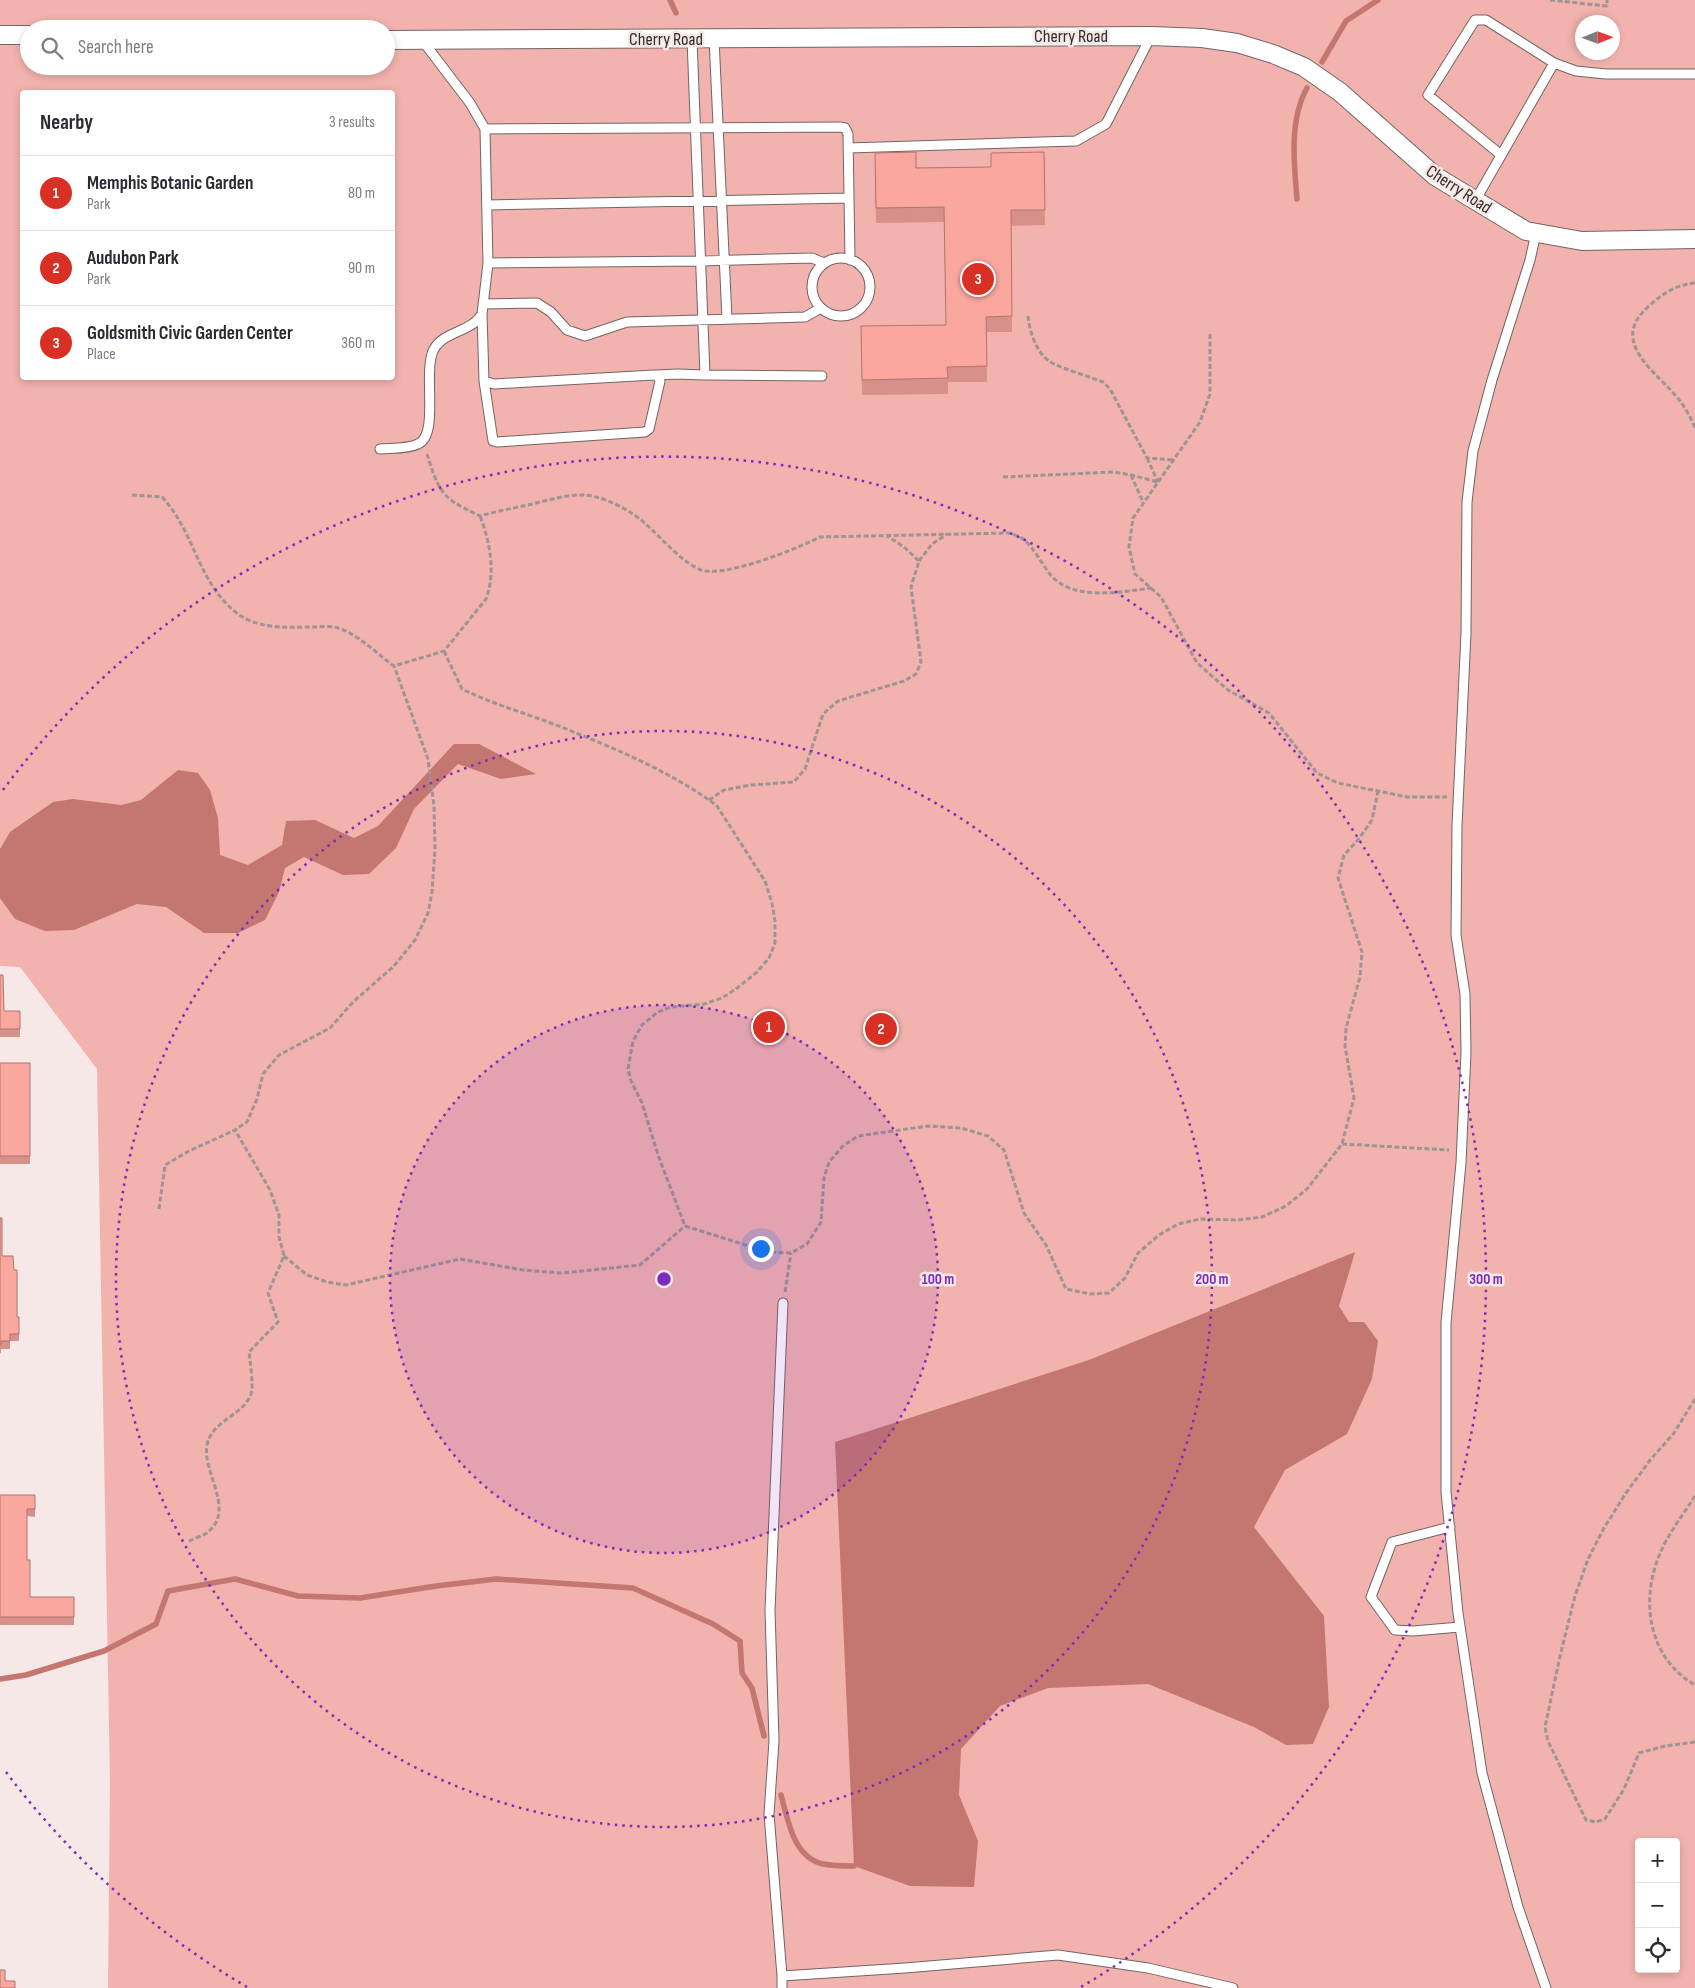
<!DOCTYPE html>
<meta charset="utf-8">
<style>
:root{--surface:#fff;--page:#f2f2f3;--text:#2b2b33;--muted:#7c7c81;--line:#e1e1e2;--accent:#d93025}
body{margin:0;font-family:"Sofia Sans Condensed",sans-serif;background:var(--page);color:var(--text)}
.controls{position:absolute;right:15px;bottom:15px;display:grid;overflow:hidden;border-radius:5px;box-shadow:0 2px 8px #0003}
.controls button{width:45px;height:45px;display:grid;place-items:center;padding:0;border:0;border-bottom:1px solid var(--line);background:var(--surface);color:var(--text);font:25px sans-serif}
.compass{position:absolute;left:1575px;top:15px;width:45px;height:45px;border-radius:50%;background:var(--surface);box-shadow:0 2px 8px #0003;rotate:89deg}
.you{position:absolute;left:760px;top:1248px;width:18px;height:18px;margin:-12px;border:4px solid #fff;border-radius:50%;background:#1a73e8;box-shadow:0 0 0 8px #1a73e833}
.badge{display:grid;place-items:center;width:32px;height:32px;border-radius:50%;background:var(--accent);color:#fff;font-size:16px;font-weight:700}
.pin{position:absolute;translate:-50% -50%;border:2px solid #fff;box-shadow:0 1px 5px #0006}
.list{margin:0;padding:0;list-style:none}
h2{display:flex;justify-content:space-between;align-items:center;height:65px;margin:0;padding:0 20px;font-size:21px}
h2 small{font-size:16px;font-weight:400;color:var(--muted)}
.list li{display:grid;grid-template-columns:32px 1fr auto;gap:15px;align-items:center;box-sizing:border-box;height:75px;padding:0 20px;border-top:1px solid var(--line)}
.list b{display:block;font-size:19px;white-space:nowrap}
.list p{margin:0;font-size:16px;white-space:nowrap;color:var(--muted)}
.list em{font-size:16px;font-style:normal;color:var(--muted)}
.icon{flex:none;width:28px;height:28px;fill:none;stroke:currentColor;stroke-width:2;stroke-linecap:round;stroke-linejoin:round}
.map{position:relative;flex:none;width:1695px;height:1988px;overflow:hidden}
.search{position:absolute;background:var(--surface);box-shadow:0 2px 8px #0003;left:20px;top:20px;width:375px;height:55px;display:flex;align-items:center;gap:12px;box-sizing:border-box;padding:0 18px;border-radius:28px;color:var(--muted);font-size:19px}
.panel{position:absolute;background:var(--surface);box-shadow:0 2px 8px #0003;left:20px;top:90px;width:375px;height:290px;border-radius:5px}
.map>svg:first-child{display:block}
</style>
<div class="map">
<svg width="1695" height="1988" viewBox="0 0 1695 1988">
<rect width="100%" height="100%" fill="#f5e8e6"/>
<path fill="#f2b3ae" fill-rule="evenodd" d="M0 0H1695V1988H108L110 1782 97 1069 20 967 0 966ZM1582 22H1612V52H1582ZM29 29H386V66H29ZM22 92H392V378H22ZM1639 1842H1676V1969H1639Z"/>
<path fill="#c47670" d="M454 744H479L536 774 501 779 458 764 414 809 396 848 369 874 343 875 304 857 285 868 279 892 265 920 238 933H204L166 907 137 904 74 930 45 931 15 919 0 898V849L10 832 53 802 73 799 121 805 141 800 178 770 198 773 210 790 218 818 220 855 248 865 282 845 286 821 315 820 354 838 378 826Z
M1355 1252 1339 1306 1349 1322H1364L1378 1341 1372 1379 1347 1434 1285 1470 1254 1527 1324 1616 1329 1707 1313 1744 1286 1745 1254 1727 1148 1684 1048 1688 1000 1706 961 1749 959 1795 978 1841 974 1887 910 1886 854 1866 835 1442 1089 1360Z"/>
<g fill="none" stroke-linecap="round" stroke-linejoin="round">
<path stroke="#c47670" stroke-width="5.5" d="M670 0 676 13
M1322 62 1346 21 1378 0
M1297 199C1294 164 1289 120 1307 88
M0 1679 26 1675 104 1651 156 1624 168 1591 235 1579 298 1596 360 1598 436 1586 496 1579 633 1588 713 1624 740 1641 742 1673 752 1688 764 1736
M781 1795C788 1820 793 1857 823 1864 832 1866 844 1866 854 1866"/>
<defs>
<path id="lane" d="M714 38 727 319
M692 39 705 375 822 376
M1554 63 1576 71 1606 74H1695
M485 129 840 127 845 128 848 134 850 260
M848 148 1076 141 1106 124 1151 36
M1475 201 1554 63 1486 20H1475L1428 95 1501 155
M487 205 849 198
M1536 233 1530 260 1492 380 1473 451 1467 502 1466 633 1457 826 1456 935 1465 994 1466 1052 1461 1163 1446 1323V1492L1458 1613 1482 1773 1518 1907 1546 1988
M812 287a29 29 0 1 1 58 0a29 29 0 1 1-58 0Z
M488 263 701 261 812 258 824 263
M483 304 537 303 551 312 567 330 585 336 627 322 805 317 821 308
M482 314 484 381 493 441 497 442 645 432 649 429 660 381 657 375H654L494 384 484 381
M657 375 677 374 705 375
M380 449C392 448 408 449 418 444 440 435 422 370 434 349 444 331 472 332 482 314L488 263 485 129 470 103 422 40
M783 1303 770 1610 774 1741 769 1814 782 1976 905 1968 1058 1955 1148 1968 1233 1988
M1450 1527 1392 1542 1371 1597 1395 1630 1413 1631 1460 1627
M782 1976V1988"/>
<path id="street" d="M0 35H29
M386 40 1151 36 1202 38 1237 43 1273 54 1304 67 1340 92 1435 176 1526 231 1582 241 1695 239"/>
</defs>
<use href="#lane" stroke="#716564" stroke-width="11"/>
<use href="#street" stroke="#716564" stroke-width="20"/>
<path stroke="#9e9493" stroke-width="3" stroke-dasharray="5 2.5" stroke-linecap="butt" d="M1550 0 1607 6V0
M1695 283C1675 285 1662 294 1648 307 1607 343 1659 373 1680 401 1686 409 1691 418 1695 428
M1028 316C1029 330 1036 352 1049 361 1062 369 1088 376 1103 382L1110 389 1147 458 1174 460
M1210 334V394L1200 422 1133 518 1129 547 1135 574 1161 597 1197 663 1228 690 1269 713 1317 773 1338 783 1407 797H1447
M427 454C431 466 435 482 443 492 451 503 468 510 480 516 497 511 515 508 532 504 549 500 568 494 584 495 607 497 632 511 648 526 662 539 683 563 701 570 724 578 797 549 820 537L1008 533C1013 534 1019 536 1023 539 1033 547 1041 562 1049 573 1071 602 1119 592 1152 588
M1147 458 1158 482
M1131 475 1143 502
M1003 477 1114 472 1131 475 1158 482
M132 495 162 497C196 533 198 587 241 616 263 630 290 627 315 627 321 627 328 626 334 627 355 631 377 654 394 666L444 651 486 599C496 572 490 542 480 516
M919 561 932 544 947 534
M444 651 462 689C499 707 539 717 576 733 621 751 669 772 709 800L717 806 765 881 772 903 775 921V943L769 958 757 972 736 989 722 998 704 1004 671 1007 658 1012 642 1025 633 1041 628 1069 631 1081 642 1103 658 1155 685 1226 768 1252 791 1253 807 1244 821 1222 824 1178 829 1162 843 1146 858 1136 928 1126 961 1128 988 1136 1004 1150 1024 1213 1046 1245 1066 1289 1090 1294 1109 1293 1125 1278 1138 1253 1159 1235 1178 1224 1200 1219 1238 1220 1262 1217 1286 1206 1307 1189 1342 1144 1354 1098 1345 1046 1346 1028 1360 977 1362 952 1338 878 1344 855 1358 840 1372 820 1378 791
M709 800 724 790 751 785 794 782 805 769 823 714 838 701 904 681 916 674 921 662 911 587 919 561 904 547 887 536
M1342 1144 1449 1150
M159 1209 165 1165 189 1151 235 1130 247 1122 257 1099 263 1074 279 1055 330 1028 353 1002 394 966 415 940 428 913 432 892 435 849 434 806 428 759 394 666
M284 1256 307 1275 327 1282 346 1285 460 1259 523 1270 561 1273 640 1265 685 1226
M785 1292 791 1253
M1695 1399 1674 1433 1651 1459 1626 1493 1604 1528 1588 1559 1575 1596 1560 1656 1545 1727 1548 1741 1586 1820 1596 1822 1605 1819 1624 1789 1639 1753 1665 1746 1695 1742
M1695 1496C1683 1515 1667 1535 1659 1556 1640 1603 1649 1658 1695 1685
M189 1541C195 1538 204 1536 209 1531 235 1509 202 1472 207 1445 212 1420 243 1416 251 1394 254 1385 250 1362 249 1352L278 1322 268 1293 284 1256 279 1237V1215L270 1190 235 1130"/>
<use href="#lane" stroke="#fff" stroke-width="9"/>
<use href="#street" stroke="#fff" stroke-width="18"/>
</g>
<path fill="#d7908a" d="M1044 152 1045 225 1011 226 1012 332H986L987 382H948V394L862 395 861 326 946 325 944 222 876 223 875 153 916 168 991 167Z
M0 975 4 1011H20V1037H0Z
M0 1063H30V1164H0Z
M0 1218 2 1256 14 1270 17 1317H19V1341H10V1349H1V1353H0Z
M0 1495H35V1517L27 1516V1560L30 1597H74V1625H0Z"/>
<path fill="#faa7a0" stroke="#af7570" d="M916 152V168L991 167V153L1044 152 1045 210H1011L1012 316 986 317 987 366 947 367 948 378 862 380 861 326 946 325 944 207 876 208 875 153Z
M0 975H3L4 1011H20V1029H0Z
M0 1063H30V1156H0Z
M0 1218H2V1256H13L14 1270H17V1317H19V1334H10V1341H1V1345H0Z
M0 1495H35V1509H27V1560H30V1597H74V1617H0Z
M0 1970H5V1981H15V1988H0Z"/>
<circle cx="664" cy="1279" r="274" fill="#7b2cbf" fill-opacity=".12"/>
<g fill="none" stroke="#7b2cbf" stroke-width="2.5" stroke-dasharray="2.5 5">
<circle cx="664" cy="1279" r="274"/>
<circle cx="664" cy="1279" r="548"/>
<path d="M247 1987A822 822 0 0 1 3 1768M3 790A822 822 0 1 1 1081 1987"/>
</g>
<g text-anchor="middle" stroke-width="5" stroke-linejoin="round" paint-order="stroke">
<g font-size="18" fill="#312c2b" stroke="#f5e8e6">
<text x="1071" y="42">Cherry Road</text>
<text x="666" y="45">Cherry Road</text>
<text transform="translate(1459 189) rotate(33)" y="6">Cherry Road</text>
</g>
</g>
<circle cx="664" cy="1279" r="8" fill="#7b2cbf" stroke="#f5e8e6" stroke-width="2.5"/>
<g font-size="15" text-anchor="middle" font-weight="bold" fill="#7b2cbf" stroke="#f5e8e6" stroke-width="5" stroke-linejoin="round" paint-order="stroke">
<text x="938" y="1284">100 m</text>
<text x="1212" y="1284">200 m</text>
<text x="1486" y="1284">300 m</text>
</g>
</svg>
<div class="controls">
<button>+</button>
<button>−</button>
<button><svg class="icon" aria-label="locate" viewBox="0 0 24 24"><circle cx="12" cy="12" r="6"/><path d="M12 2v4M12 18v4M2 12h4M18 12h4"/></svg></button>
</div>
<svg class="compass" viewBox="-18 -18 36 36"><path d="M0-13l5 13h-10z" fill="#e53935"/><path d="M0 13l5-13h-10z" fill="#7c7c81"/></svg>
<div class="you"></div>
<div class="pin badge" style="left:769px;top:1027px">1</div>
<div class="pin badge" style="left:881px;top:1029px">2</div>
<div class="pin badge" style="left:978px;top:279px">3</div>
<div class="search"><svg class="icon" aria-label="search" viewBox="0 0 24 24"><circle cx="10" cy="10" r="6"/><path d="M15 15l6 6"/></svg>Search here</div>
<section class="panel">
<h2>Nearby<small>3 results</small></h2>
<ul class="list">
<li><span class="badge">1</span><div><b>Memphis Botanic Garden</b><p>Park</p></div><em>80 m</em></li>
<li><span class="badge">2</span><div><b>Audubon Park</b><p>Park</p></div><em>90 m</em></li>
<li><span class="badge">3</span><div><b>Goldsmith Civic Garden Center</b><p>Place</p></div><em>360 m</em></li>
</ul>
</section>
</div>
